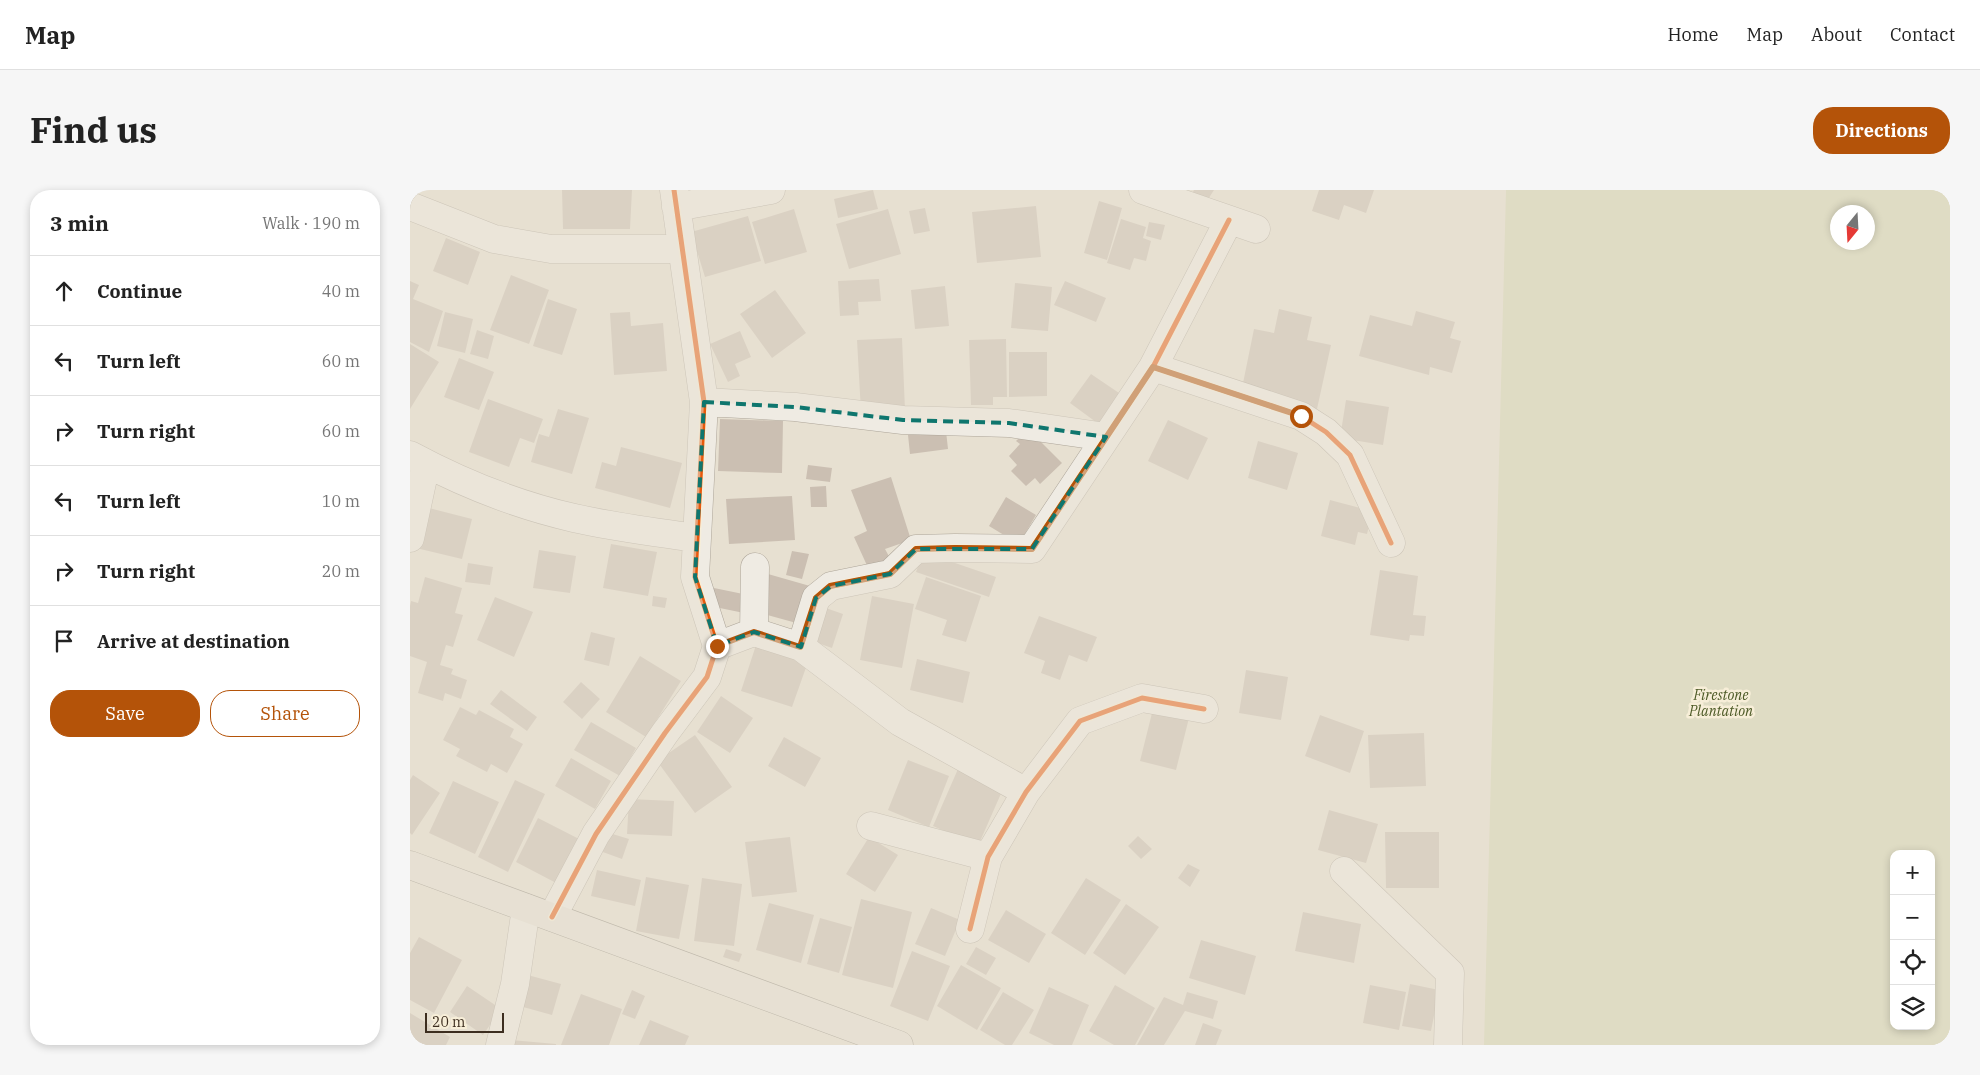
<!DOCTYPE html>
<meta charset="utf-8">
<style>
:root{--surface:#fff;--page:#f6f6f6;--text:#222;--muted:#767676;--line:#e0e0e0;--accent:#b45309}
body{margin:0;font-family:"IBM Plex Serif",serif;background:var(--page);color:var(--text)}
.controls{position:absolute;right:15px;bottom:15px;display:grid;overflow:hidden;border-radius:10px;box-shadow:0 2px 8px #0003}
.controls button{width:45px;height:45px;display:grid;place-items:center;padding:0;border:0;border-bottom:1px solid var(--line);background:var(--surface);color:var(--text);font:25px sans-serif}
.compass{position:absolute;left:1420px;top:15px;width:45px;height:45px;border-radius:50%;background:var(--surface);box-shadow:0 2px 8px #0003;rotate:198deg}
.scale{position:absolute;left:15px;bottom:12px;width:79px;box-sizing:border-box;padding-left:5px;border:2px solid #3d2e20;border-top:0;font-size:14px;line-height:18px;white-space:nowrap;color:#3d2e20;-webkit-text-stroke:4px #f7eed8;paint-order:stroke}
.stop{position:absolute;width:15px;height:15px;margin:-11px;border:4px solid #b45309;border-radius:50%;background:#fff}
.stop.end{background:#b45309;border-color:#fff;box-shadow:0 1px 5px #0008}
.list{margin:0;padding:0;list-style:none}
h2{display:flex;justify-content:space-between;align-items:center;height:65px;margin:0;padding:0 20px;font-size:21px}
h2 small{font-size:16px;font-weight:400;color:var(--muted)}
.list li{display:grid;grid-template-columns:32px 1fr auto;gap:15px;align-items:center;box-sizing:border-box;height:70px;padding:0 20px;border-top:1px solid var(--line)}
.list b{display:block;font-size:19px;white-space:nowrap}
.list em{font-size:16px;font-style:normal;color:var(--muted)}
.actions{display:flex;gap:10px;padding:15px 20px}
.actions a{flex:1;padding:11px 0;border:1px solid var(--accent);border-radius:20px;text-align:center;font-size:18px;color:var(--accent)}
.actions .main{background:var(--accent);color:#fff}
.icon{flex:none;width:28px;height:28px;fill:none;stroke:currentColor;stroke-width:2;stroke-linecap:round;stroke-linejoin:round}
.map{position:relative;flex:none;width:1540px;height:855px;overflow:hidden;border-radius:20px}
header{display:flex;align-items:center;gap:30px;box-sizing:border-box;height:70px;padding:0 25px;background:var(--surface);border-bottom:1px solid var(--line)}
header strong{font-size:24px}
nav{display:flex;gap:28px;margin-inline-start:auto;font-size:18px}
.intro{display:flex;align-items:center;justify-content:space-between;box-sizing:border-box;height:120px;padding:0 30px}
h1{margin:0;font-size:35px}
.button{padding:12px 22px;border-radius:20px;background:var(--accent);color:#fff;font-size:18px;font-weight:700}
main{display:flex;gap:30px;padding:0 30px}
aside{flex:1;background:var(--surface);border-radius:20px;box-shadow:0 2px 8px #0003}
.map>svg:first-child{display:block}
</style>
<header>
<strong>Map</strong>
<nav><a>Home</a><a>Map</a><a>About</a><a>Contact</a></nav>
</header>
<div class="intro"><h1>Find us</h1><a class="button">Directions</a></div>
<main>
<aside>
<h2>3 min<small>Walk · 190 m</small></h2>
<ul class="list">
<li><svg class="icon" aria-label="ahead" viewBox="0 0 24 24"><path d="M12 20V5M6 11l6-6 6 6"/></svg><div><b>Continue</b></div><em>40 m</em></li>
<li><svg class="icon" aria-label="left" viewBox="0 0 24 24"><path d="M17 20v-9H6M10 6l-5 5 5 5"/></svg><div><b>Turn left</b></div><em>60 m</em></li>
<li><svg class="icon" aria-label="right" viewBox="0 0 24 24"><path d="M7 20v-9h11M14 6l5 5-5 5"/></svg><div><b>Turn right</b></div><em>60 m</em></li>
<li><svg class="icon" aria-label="left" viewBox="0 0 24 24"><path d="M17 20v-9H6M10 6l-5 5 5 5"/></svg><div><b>Turn left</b></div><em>10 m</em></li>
<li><svg class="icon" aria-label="right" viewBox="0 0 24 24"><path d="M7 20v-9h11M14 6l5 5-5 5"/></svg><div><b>Turn right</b></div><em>20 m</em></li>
<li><svg class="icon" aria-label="arrive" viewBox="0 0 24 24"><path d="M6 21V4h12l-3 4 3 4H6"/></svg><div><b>Arrive at destination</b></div></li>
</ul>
<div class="actions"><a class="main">Save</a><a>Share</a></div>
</aside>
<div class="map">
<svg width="1540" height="855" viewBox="0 0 1540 855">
<rect width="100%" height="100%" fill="#e7e0d1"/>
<path fill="#d6d7b3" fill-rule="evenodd" d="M1096 0H1540V855H1074ZM1428 22H1458V52H1428ZM1484 664H1521V836H1484Z"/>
<path fill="#cbbfb2" d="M152 0H222L220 39H153Z
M463 0 468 19 428 28 424 9Z
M784 0H804L795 14 781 5Z
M909 0H964L956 23 934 15 929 30 902 21Z
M689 11 712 18 697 70 674 63Z
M626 16 631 67 567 73 562 22Z
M515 18 520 41 504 44 499 21Z
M384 19 397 62 355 74 342 32Z
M478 19 491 64 439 79 426 34Z
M338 26 351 71 295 87 281 42Z
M711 29 736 37 733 48 741 51 736 71 724 68 720 80 697 73Z
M739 32 755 35 751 50 736 46Z
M36 48 70 62 58 95 23 81Z
M101 85 139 100 119 154 80 140Z
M469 89 471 111 448 112 449 125 430 126 428 91Z
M0 91 9 95 3 109 33 121 19 162 0 152Z
M655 91 696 108 686 132 644 115Z
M605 93 642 97 638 141 601 138Z
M535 96 539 136 505 139 501 100Z
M365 100 396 143 362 168 330 124Z
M138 109 167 119 152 165 123 156Z
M869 119 902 127 897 150 921 155 907 219 831 203 844 139 864 143Z
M1006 121 1045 132 1040 148 1051 151 1042 183 1020 177 1019 185 949 166 960 125 1002 136Z
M35 122 63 129 55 163 27 156Z
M220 122 221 136 253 133 257 181 204 185 200 123Z
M67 140 84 146 78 169 60 164Z
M330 141 341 167 325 174 330 186 318 192 300 154Z
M492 148 495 220 451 222 447 150Z
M596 149 597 207H583V215H561L559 150Z
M0 154 29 172 0 219Z
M599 162H637V206L599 207Z
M49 168 84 182 69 220 34 207Z
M681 184 712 205 690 235 660 213Z
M78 209 133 229 124 253 110 248 99 277 59 262Z
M936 210 979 217 973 255 930 248Z
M148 219 179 228 162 284 121 272 129 244 139 247Z
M310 229 373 231 372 283 308 281Z
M758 230 798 248 778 290 738 271Z
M618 239 652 273 630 294 625 288 616 296 601 281 607 275 599 266 610 254 606 251Z
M536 241 538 259 500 264 498 245Z
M848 251 888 263 877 300 838 288Z
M211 257 272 273 260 318 185 298 192 272 206 276Z
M398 275 422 278 420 292 396 289Z
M481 287 501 350 475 359 482 372 460 382 444 347 457 341 441 300Z
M416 296 417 317H401L400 297Z
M382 306 385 350 319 354 316 309Z
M596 307 626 325 609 354 579 336Z
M920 310 954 319 962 324 957 344 948 342 945 355 911 346Z
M15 317 62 329 52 369 6 358Z
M201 354 247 362 238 406 193 398Z
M129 360 166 366 160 403 123 398Z
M382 361 399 364 392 389 376 385Z
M513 362 586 387 579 407 506 382Z
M58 373 83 377 80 395 55 392Z
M970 380 1008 386 1003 425 1016 426 1014 446 1000 445 999 451 960 445Z
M358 384 400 396 390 434 347 422Z
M15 387 52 398 45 423 53 425 43 457 36 455 30 475 43 479 41 484 57 490 51 509 35 503 33 511 8 503 17 472 0 466V416L1 411 8 413Z
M516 387 571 406 556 452 532 445 537 430 505 419Z
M304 398 338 405 334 423 300 416Z
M243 406 257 408 255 418 242 416Z
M462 406 504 414 492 478 450 470Z
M85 407 123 422 104 467 67 450Z
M413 417 433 424 422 458 402 451Z
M629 426 687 447 677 472 659 465 650 490 631 483 635 471 614 463Z
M181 442 205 448 199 476 174 470Z
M347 452 399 469 382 517 331 501Z
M230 466 271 491 236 547 196 522Z
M507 469 560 482 553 513 500 500Z
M836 480 878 487 871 530 829 523Z
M171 492 190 509 172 529 153 512Z
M91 500 127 527 117 541 80 514Z
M311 506 343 528 320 563 287 542Z
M50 517 66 525 69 520 104 539 100 547 113 554 97 583 81 574 77 582 46 566 50 559 33 550Z
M743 519 779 528 766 580 730 571Z
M910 525 954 541 940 583 895 566Z
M181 532 226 558 210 586 164 560Z
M1014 543 1016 596 960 598 958 545Z
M285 545 322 597 285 623 247 571Z
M374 547 411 568 395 597 358 576Z
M161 568 201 591 185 619 145 596Z
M498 570 539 586 519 637 478 620Z
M548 579 593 599 568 656 523 636Z
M3 585 30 603 2 645 0 643V590Z
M105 590 135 604 98 682 68 667Z
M43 591 89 612 65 664 19 643Z
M219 609 264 611 262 646 217 644Z
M919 620 968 634 956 673 908 660Z
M128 628 173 651 150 695 106 672Z
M196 642 219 649 212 669 190 661Z
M975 642H1029V698H976Z
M728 646 742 659 731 669 718 656Z
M380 647 387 702 342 707 335 652Z
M459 647 488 665 465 702 436 684Z
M778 674 790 680 780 697 768 688Z
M187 680 231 690 225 716 181 706Z
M236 687 279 695 269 749 226 741Z
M292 688 332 694 324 756 284 751Z
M676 688 711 710 675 765 641 743Z
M451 709 502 722 483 798 432 785Z
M359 713 404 725 391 773 346 760Z
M716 714 749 737 715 785 683 763Z
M521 718 550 730 535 766 505 754Z
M596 720 636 744 619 773 578 750Z
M893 722 951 734 944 773 885 761Z
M410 728 442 737 429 783 397 774Z
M9 747 52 770 24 823 0 810V763Z
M791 750 846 766 835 805 779 788Z
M566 757 586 768 576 785 556 774Z
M316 759 332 764 329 772 313 767Z
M502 761 540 776 518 831 480 816Z
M551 775 591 798 567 840 527 816Z
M114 784 151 794 142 825 106 815Z
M1000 794 1029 800 1021 841 992 836Z
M705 795 745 818 725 855H704L679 841Z
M960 795 996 802 989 840 953 833Z
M57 796 91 819 73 845 40 822Z
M639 797 679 815 662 855H644L619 843Z
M222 800 235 806 225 829 212 824Z
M593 802 624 820 602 855H595L570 840Z
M777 802 808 811 803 829 775 821 754 855H727L754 807 773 815Z
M171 804 212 819 199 855H151Z
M0 823 40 847 36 855H0Z
M240 830 279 846 275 855H229Z
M793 833 812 840 806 855H785Z
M101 850 146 854V855H101Z"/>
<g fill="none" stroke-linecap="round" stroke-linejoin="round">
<defs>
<path id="minor" d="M733 0 846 39
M0 16 84 49 141 59H272
M266 17 361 0
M743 177 891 226 916 242 940 265 981 353
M294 212 385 217 493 230 599 233 696 247
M0 265C52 293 107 315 164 328 204 337 245 342 285 348
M0 348 16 274
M344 442 345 377
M307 456 344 442 391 457 490 532 616 602
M391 457 406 408 421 396 480 384 506 359 545 358 622 359 743 177 819 30
M461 636 578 667
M934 681 1040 783 1038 855
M142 727 186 644 255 543 297 487 307 456 285 387 294 212 264 0
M560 739 578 667 616 602 670 531 732 508 794 519
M90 855 105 794 116 718"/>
<path id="major" d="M0 675 489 855"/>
</defs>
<use href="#minor" stroke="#ada599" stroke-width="29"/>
<use href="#major" stroke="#928b80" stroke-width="29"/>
<use href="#minor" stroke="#efebe3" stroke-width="28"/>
<use href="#major" stroke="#e6e1d4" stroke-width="28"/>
<defs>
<path id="cycleway" d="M743 177 891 226 916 242 940 265 981 353
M391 457 406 408 421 396 480 384 506 359 545 358 622 359 743 177 819 30
M142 727 186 644 255 543 297 487 307 456 285 387 294 212 264 0
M560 739 578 667 616 602 670 531 732 508 794 519"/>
</defs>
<use href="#cycleway" stroke="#f7eed8" stroke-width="8"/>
<use href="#cycleway" stroke="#e8590c" stroke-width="5"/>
</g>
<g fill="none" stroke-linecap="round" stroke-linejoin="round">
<path stroke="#b45309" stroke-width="6" d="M307 456 344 442 390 457 406 408 420 396 480 384 506 359 545 358 622 359 743 177 891 226"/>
</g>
<path d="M0 0H1540V855H0ZM294 212 385 217 493 230 599 233 696 247 622 359H506L480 384 421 396 406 408 391 457 344 442 307 456 285 387Z" fill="#e7e0d1" fill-opacity=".55" fill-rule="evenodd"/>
<path fill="none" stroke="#0f766e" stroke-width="4" stroke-dasharray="10 6" stroke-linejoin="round" d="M294 212 385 217 493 230 599 233 696 247 622 359H506L480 384 421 396 406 408 391 457 344 442 307 456 285 387Z"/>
<g text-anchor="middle" stroke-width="5" stroke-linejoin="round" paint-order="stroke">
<g font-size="14" font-style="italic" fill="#4d5a26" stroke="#f7eed8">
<text x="1311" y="510">Firestone<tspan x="1311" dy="16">Plantation</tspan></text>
</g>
</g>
</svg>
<div class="controls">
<button>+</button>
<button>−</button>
<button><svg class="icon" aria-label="locate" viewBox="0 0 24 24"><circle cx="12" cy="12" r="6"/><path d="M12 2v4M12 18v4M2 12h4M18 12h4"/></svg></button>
<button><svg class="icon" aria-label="layers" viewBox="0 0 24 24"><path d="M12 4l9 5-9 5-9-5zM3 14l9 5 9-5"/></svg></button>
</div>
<svg class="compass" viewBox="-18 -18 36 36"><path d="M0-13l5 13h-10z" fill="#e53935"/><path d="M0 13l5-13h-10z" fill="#767676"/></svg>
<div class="scale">20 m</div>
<div class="stop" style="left:891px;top:226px"></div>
<div class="stop end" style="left:307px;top:456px"></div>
</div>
</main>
